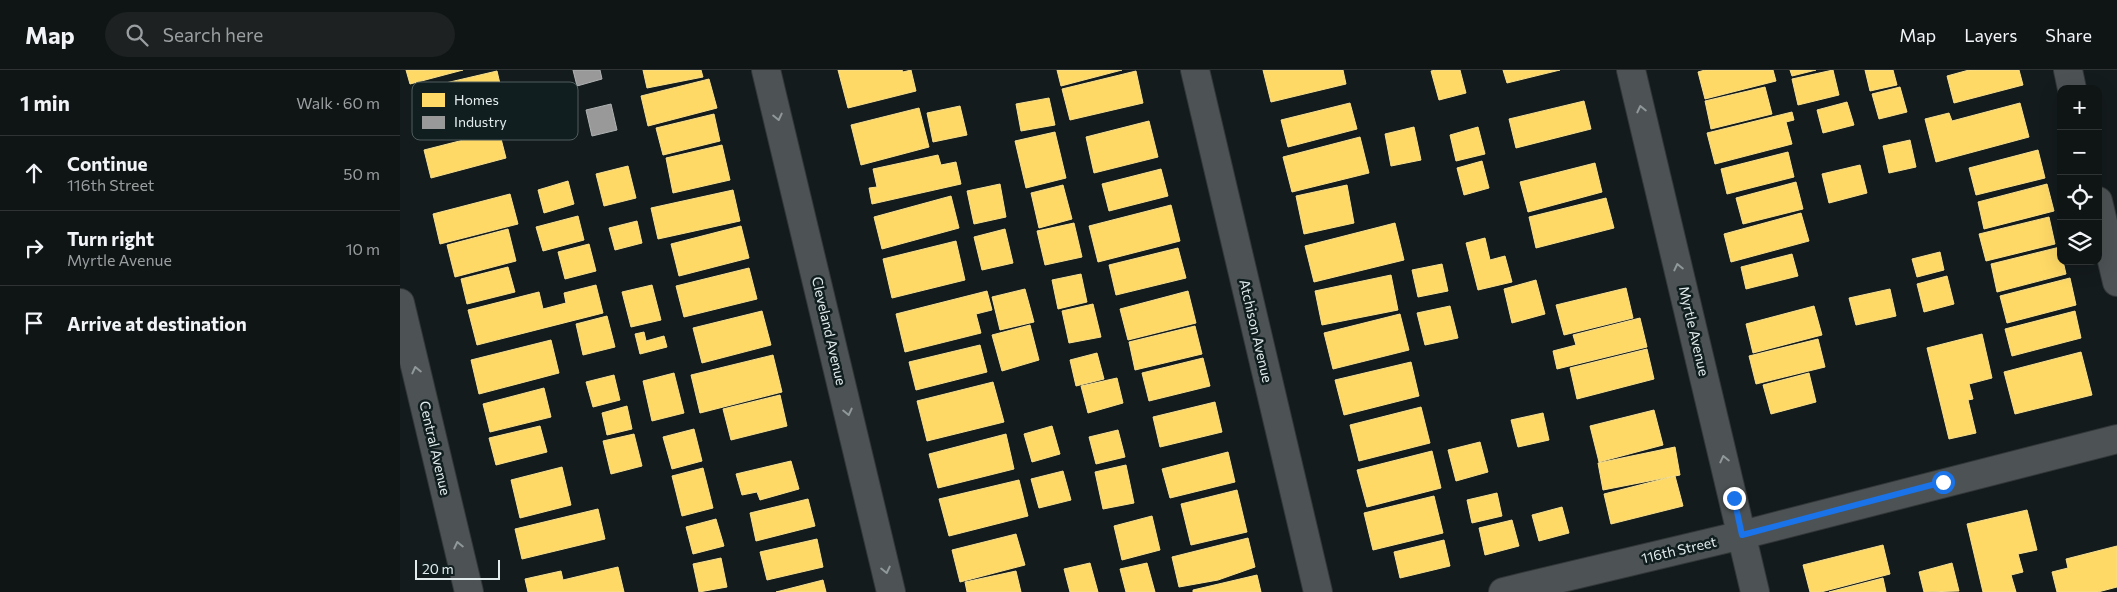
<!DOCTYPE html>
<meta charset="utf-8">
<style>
:root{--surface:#0f1415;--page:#1d2122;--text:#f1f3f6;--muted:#9b9ea0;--line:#2f3334}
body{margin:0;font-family:Commissioner,sans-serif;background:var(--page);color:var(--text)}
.controls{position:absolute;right:15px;top:15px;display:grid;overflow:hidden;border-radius:10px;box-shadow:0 5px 20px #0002}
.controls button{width:45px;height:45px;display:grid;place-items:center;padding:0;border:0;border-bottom:1px solid var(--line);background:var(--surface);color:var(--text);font:25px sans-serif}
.scale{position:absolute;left:15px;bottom:12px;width:85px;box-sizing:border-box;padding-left:5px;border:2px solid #e3eced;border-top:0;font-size:14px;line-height:18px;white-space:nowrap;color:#e3eced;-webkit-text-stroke:4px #101e20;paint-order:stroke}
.stop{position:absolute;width:15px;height:15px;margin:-11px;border:4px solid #1a73e8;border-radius:50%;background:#fff}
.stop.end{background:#1a73e8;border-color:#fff;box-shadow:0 1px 5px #0008}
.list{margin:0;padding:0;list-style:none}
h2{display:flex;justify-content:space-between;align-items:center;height:65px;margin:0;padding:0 20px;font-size:21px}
h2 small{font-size:16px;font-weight:400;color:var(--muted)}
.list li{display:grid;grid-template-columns:32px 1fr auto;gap:15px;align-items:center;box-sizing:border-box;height:75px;padding:0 20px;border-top:1px solid var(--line)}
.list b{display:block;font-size:19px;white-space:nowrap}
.list p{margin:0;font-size:16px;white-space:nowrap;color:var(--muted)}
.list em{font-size:16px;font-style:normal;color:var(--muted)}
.icon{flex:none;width:28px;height:28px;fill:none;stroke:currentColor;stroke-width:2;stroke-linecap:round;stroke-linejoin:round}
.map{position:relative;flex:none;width:1717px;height:522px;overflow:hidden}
header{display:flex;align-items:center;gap:30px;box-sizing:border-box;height:70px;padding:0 25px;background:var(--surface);border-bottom:1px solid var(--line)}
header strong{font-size:24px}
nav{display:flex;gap:28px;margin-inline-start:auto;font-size:18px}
.search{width:350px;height:45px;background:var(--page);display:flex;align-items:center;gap:12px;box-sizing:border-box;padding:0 18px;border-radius:28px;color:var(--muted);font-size:19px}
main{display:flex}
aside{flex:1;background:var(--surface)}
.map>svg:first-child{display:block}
</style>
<header>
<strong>Map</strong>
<div class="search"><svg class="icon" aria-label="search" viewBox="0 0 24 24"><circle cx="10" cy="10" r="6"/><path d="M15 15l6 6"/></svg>Search here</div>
<nav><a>Map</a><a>Layers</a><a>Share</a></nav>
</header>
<main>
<aside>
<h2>1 min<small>Walk · 60 m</small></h2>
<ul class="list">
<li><svg class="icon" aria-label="ahead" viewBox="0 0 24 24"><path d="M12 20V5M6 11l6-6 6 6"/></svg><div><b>Continue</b><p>116th Street</p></div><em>50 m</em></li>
<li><svg class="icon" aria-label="right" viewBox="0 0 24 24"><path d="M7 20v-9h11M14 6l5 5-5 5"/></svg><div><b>Turn right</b><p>Myrtle Avenue</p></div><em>10 m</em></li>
<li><svg class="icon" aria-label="arrive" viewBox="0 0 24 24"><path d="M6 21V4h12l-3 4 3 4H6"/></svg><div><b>Arrive at destination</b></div></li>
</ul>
</aside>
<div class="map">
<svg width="1717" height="522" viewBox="0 0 1717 522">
<rect width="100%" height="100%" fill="#141b1c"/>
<path fill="#ffd966" stroke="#f7df8e" d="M6 0H63L10 14Z
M243 0H301L303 7 247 18Z
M438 0H502L503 2 511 0 516 21 448 38Z
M657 0H722L661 16Z
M863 0H943L946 14 871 32Z
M1036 0H1060L1066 23 1039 30 1031 1Z
M1103 0H1160L1107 13Z
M1305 0H1373L1376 11 1305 29 1298 2Z
M1390 0H1416L1392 6Z
M1433 0 1439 25 1398 35 1392 9Z
M1465 0H1493L1497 15 1470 21Z
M1569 0H1619L1623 15 1554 33 1547 6Z
M97 1 108 48 30 66 20 19Z
M736 1 743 33 670 50 662 19Z
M309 9 317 38 248 56 241 26Z
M1365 17 1372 44 1311 59 1305 31Z
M1500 17 1507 42 1479 49 1472 24Z
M649 28 655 55 621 61 616 34Z
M1184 31 1191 59 1116 78 1109 49Z
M1447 32 1454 55 1423 63 1417 40Z
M950 33 957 59 888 77 881 50Z
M1620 33 1629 67 1536 92 1525 49 1549 43 1552 51Z
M560 36 567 65 533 72 527 43Z
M519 38 529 77 461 95 451 55Z
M1392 42 1394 50 1386 52 1392 74 1315 94 1307 63Z
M314 44 320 71 263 85 256 58Z
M749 51 758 87 694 103 686 67Z
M1014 57 1021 90 991 96 985 64Z
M1078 57 1085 84 1056 91 1050 65Z
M99 61 106 88 31 108 24 80Z
M655 62 666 108 626 118 615 71Z
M960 67 969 103 892 122 883 87Z
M1510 70 1516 97 1489 103 1483 76Z
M322 75 330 110 273 123 266 88Z
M1638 80 1645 108 1576 125 1569 98Z
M1388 82 1394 107 1327 124 1321 99Z
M538 85 541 95 556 92 561 114 472 134 469 118 477 117 473 99Z
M1082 91 1089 118 1064 125 1057 98Z
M1195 93 1202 122 1128 142 1120 112Z
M1460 95 1467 123 1429 133 1422 104Z
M228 96 236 128 204 136 196 104Z
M761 99 768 126 709 141 702 114Z
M168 111 174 134 144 143 138 120Z
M1396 112 1403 139 1343 154 1336 128Z
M600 114 606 147 574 154 567 121Z
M1647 114 1654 141 1584 159 1578 132Z
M663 115 672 149 639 158 631 123Z
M947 115 954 153 904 164 896 126Z
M333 120 340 151 258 169 251 138Z
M110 124 118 154 40 174 33 144Z
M551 126 559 158 482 179 474 147Z
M1206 128 1214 158 1136 178 1129 147Z
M771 135 780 171 698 192 689 156Z
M1401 143 1409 171 1331 192 1324 164Z
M178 146 184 170 143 181 136 157Z
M1649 147 1655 174 1586 191 1579 164Z
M237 151 242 173 215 180 209 158Z
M674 153 682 187 645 195 637 161Z
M995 153 1004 190 914 212 905 176Z
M341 156 349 188 279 206 271 174Z
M108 159 116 191 55 207 47 175Z
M605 159 613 193 582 200 574 167Z
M1085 168 1090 190 1105 186 1112 212 1078 220 1066 173Z
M556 171 565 210 492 228 483 189Z
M189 174 196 201 165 209 158 182Z
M1660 177 1661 191H1663L1666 204 1597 222 1591 194Z
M778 178 786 208 716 225 709 195Z
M1540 182 1544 200 1517 207 1512 189Z
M1392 184 1398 206 1346 219 1341 197Z
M1042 194 1048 221 1018 227 1012 200Z
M108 197 115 222 67 234 61 209Z
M349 198 357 229 284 247 276 216Z
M681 204 687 232 658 239 652 210Z
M991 205 998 240 922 255 915 221Z
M1547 206 1554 234 1524 242 1517 214Z
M1670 208 1676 235 1607 253 1600 226Z
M1136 210 1145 244 1112 253 1104 219Z
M196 215 203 243 77 275 68 240 139 222 143 239 166 233 164 223Z
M252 215 261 250 231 257 222 222Z
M1226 218 1233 248 1164 265 1156 235Z
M625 219 634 252 600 260 592 227Z
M1490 219 1496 246 1456 255 1449 228Z
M587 221 592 240 576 244 581 263 505 282 496 244Z
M788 221 796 253 728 270 720 239Z
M693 234 701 267 669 273 662 241Z
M1050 236 1058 268 1025 275 1017 243Z
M1414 236 1422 265 1353 283 1346 254Z
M362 241 371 275 302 293 293 258Z
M1675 241 1681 268 1612 286 1605 259Z
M1000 244 1009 280 933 299 924 263Z
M207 246 215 277 183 285 176 254Z
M1240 248 1247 277 1157 299 1153 281 1176 275 1173 265Z
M630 255 639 290 602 301 592 265Z
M795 256 802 284 735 300 729 272Z
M244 262 246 271 264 266 267 277 240 284 235 264Z
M1582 264 1592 308 1569 314 1573 329 1568 330 1576 363 1549 369 1527 278Z
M1418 269 1425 297 1356 314 1349 286Z
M151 270 159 303 79 324 71 290Z
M580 275 587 302 516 320 509 292Z
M1247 279 1254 309 1177 329 1170 298Z
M1681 282 1692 325 1615 344 1604 302Z
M697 283 704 309 676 316 670 290Z
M373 285 382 322 300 343 291 305Z
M803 288 810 316 749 331 742 303Z
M1011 292 1019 326 944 345 935 310Z
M274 303 284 343 252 351 243 311Z
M1409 303 1416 332 1371 344 1363 315Z
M214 305 220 330 193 337 186 312Z
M717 308 723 333 688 343 681 316Z
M593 312 604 352 527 371 517 331Z
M144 318 151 347 90 362 83 334Z
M380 325 387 356 331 370 323 339Z
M815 332 822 362 760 377 753 347Z
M227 336 232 359 207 365 202 343Z
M1021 337 1030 373 959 391 950 355Z
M1254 340 1263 375 1199 392 1190 356Z
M1143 343 1149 370 1118 377 1111 350Z
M140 356 147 382 96 395 89 368Z
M652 356 660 384 632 392 624 364Z
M294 359 302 391 272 399 263 367Z
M718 360 725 387 696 394 689 367Z
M234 364 242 396 211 404 203 371Z
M606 364 614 399 538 418 529 384Z
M1080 372 1088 402 1056 411 1048 380Z
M1275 377 1280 405 1203 420 1198 393Z
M1032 381 1041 418 967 437 957 400Z
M828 382 835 412 770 428 762 399Z
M391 391 399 419 360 430 357 422 342 425 336 404Z
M726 395 734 433 703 439 695 402Z
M162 397 171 435 120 448 111 410Z
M303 398 313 438 282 446 272 406Z
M663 401 671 430 639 438 631 409Z
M1275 406 1283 436 1211 454 1204 424Z
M619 410 628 446 549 466 539 429Z
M837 420 847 462 791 475 781 434Z
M1097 423 1102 446 1072 453 1067 430Z
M1034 426 1043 463 973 480 964 443Z
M408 429 415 456 356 471 350 443Z
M1162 437 1169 463 1139 471 1132 445Z
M198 439 205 469 122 489 115 459Z
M1627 440 1637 480 1618 484 1623 502 1611 505 1616 522H1583L1567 454Z
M752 446 760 480 722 490 714 456Z
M316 449 324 476 293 484 286 457Z
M1112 450 1119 476 1085 485 1079 458Z
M616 464 625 495 560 512 552 480Z
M848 468 855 497 818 510 779 517 772 487Z
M417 469 423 497 367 510 360 482Z
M1044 470 1050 496 1000 508 994 482Z
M1483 475 1490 504 1421 522H1410L1403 495Z
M1717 476V517L1698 522H1657L1652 502 1668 498 1666 489Z
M321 488 327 517 299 522 293 494Z
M690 493 698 522H670L664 499Z
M747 493 755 522H726L720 499Z
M1552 493 1559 521 1524 522 1519 502Z
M218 497 224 522H128L125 509 161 501 163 510Z
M616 501 621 522H567L565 512Z
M857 505 861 522H793V520Z
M1483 508 1486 522H1429Z
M423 510 426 522H376Z"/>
<path fill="#999" stroke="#afb2b2" d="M173 0H200L202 9 177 16Z
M211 34 217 60 192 66 186 40Z"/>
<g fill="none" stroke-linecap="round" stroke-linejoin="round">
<defs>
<path id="minor" d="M366 0 491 522
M795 0 918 522
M1231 0 1355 522
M1668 0 1672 19
M1698 131 1717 212
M0 233 69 522
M1103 522 1342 465 1717 369"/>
</defs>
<use href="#minor" stroke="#323738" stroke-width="30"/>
<use href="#minor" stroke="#4d5354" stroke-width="28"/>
</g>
<defs><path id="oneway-chevron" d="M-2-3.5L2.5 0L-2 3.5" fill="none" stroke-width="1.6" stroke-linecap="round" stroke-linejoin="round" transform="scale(1.25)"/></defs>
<g stroke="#909899">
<use href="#oneway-chevron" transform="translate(1241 39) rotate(-103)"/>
<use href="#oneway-chevron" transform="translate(378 47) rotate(77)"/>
<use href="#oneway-chevron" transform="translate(1278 197) rotate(-103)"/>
<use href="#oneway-chevron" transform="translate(16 300) rotate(-103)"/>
<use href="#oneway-chevron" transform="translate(448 342) rotate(77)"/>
<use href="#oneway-chevron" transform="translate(1324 389) rotate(-103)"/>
<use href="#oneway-chevron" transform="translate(58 475) rotate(-103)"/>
<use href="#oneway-chevron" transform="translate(486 500) rotate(77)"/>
</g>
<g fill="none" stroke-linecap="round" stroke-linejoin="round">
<path stroke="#1a73e8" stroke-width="6" d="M1334 428 1342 465 1543 412"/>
</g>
<g text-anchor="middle" stroke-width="5" stroke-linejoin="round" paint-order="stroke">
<g font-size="14" fill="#e3eced" stroke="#101e20">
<text transform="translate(429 261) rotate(77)" y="5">Cleveland Avenue</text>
<text transform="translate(856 261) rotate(77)" y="5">Atchison Avenue</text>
<text transform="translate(1294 261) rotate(77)" y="5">Myrtle Avenue</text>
<text transform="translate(35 378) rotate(77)" y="5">Central Avenue</text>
<text transform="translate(1279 480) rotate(-13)" y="5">116th Street</text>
</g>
</g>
<rect x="12" y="12" width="166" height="58" rx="8" fill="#101e20" stroke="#4f5c5e" stroke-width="1"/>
<rect x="22" y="23" width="23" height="14" fill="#ffd966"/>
<rect x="22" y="46" width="23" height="13" fill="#999"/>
<g font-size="14" fill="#e3eced">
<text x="54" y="35">Homes</text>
<text x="54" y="57">Industry</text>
</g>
</svg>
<div class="controls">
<button>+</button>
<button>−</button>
<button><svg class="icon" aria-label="locate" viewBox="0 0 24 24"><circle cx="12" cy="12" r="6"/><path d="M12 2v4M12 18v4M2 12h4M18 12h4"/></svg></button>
<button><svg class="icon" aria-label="layers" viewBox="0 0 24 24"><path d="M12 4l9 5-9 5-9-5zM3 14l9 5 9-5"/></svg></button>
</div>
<div class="scale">20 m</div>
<div class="stop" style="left:1543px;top:412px"></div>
<div class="stop end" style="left:1334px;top:428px"></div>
</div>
</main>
